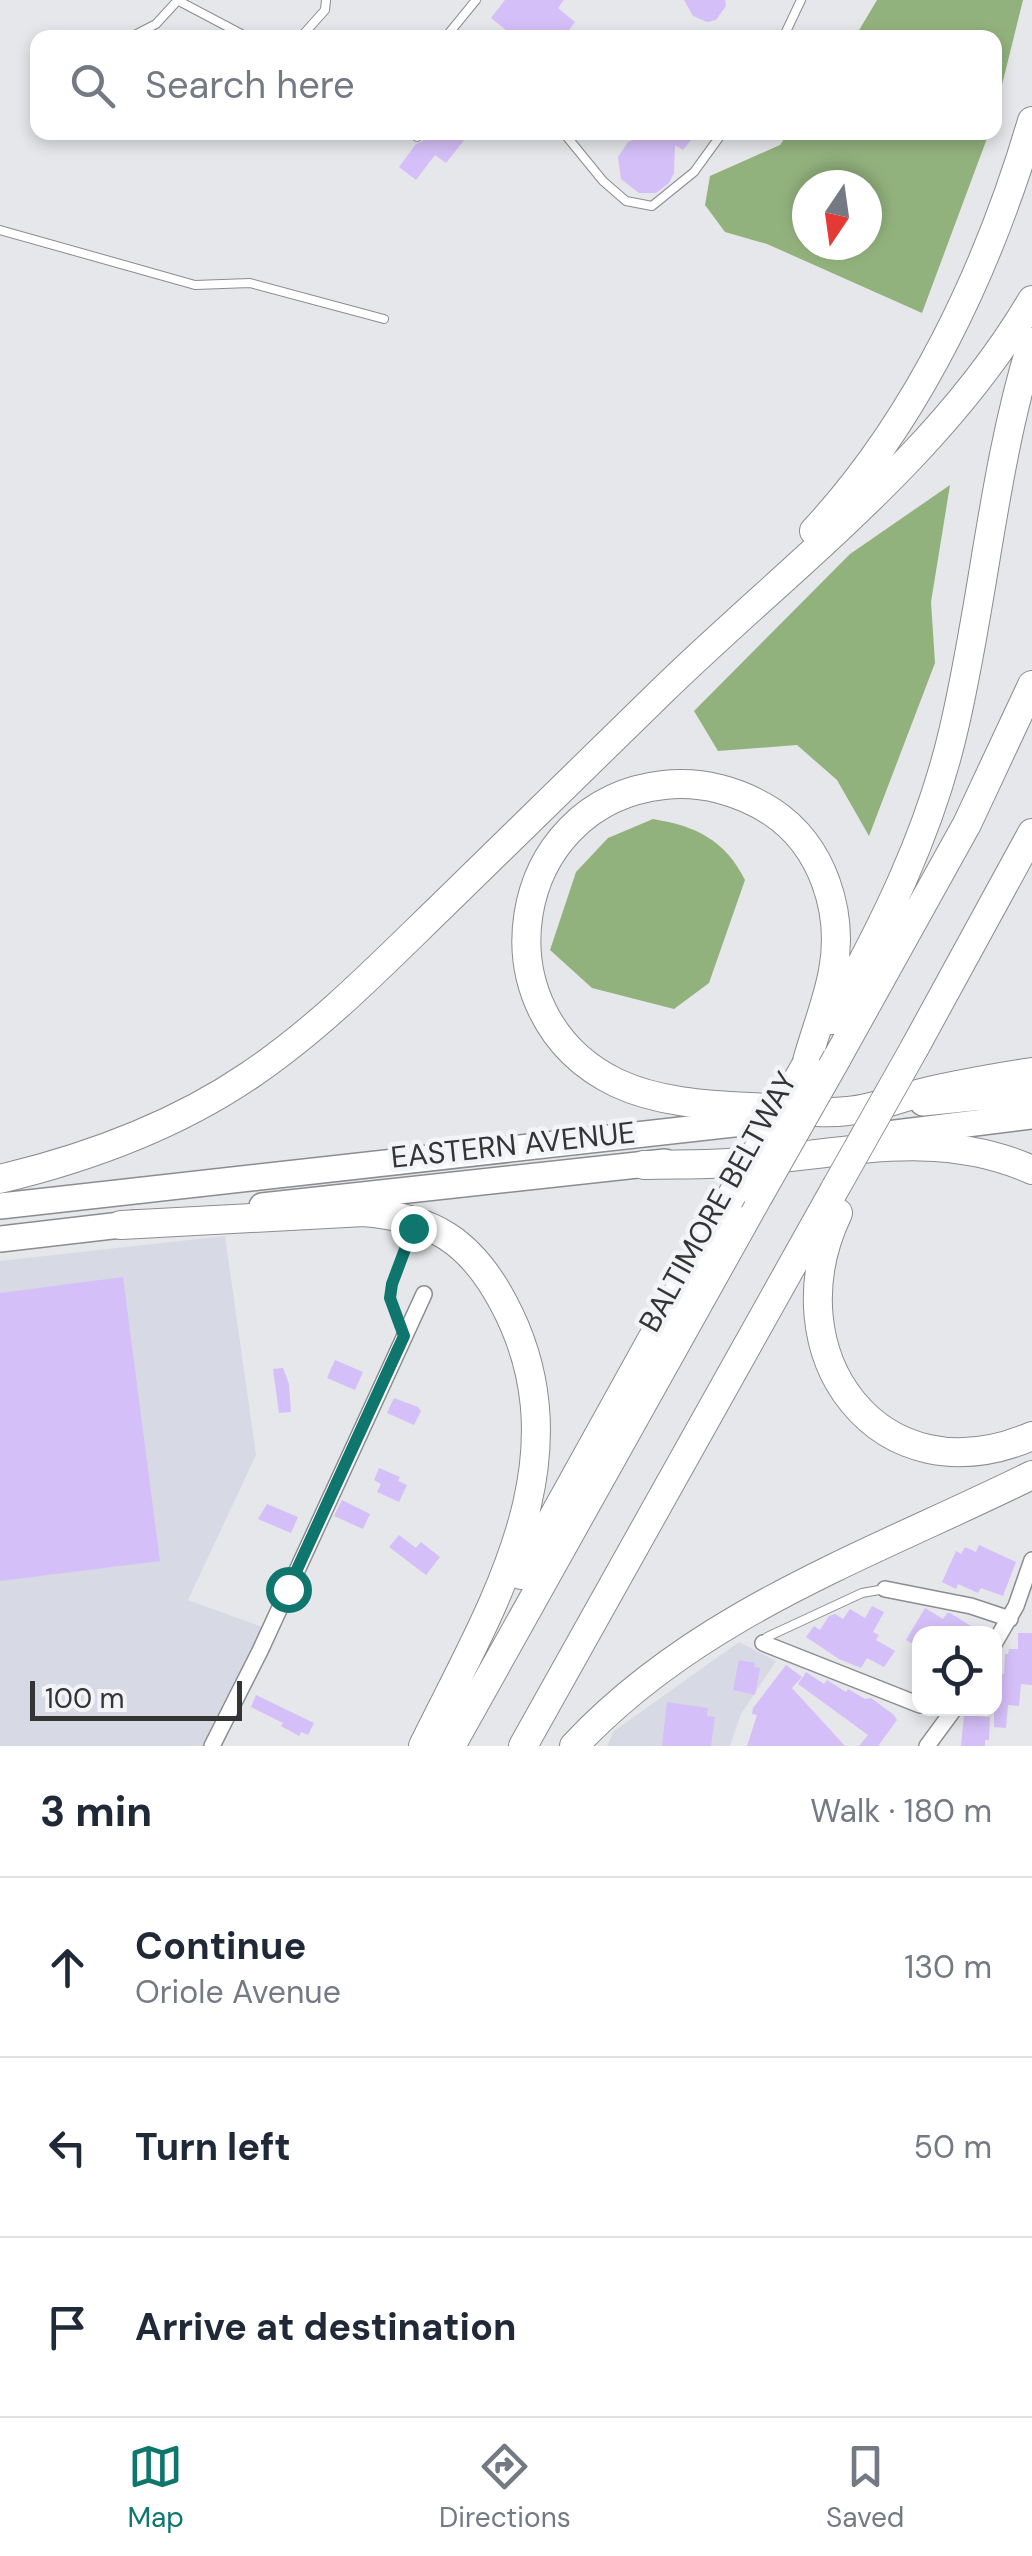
<!DOCTYPE html>
<meta charset="utf-8">
<style>
:root{--surface:#fff;--page:#f2f2f3;--text:#1f2937;--muted:#747a83;--line:#e0e1e3;--accent:#0f766e}
body{margin:0;font-family:"DM Sans",sans-serif;background:var(--page);color:var(--text)}
.controls{position:absolute;right:30px;bottom:30px;display:grid;overflow:hidden;border-radius:20px;box-shadow:0 5px 15px #0003}
.controls button{width:90px;height:90px;display:grid;place-items:center;padding:0;border:0;border-bottom:2px solid var(--line);background:var(--surface);color:var(--text);font:50px sans-serif}
.compass{position:absolute;left:792px;top:170px;width:90px;height:90px;border-radius:50%;background:var(--surface);box-shadow:0 5px 15px #0003;rotate:193deg}
.scale{position:absolute;left:30px;bottom:25px;width:212px;box-sizing:border-box;padding-left:10px;border:5px solid #343435;border-top:0;font-size:28px;line-height:35px;white-space:nowrap;color:#343435;-webkit-text-stroke:8px #f3f4f8;paint-order:stroke}
.stop{position:absolute;width:30px;height:30px;margin:-22px;border:8px solid #0f766e;border-radius:50%;background:#fff}
.stop.end{background:#0f766e;border-color:#fff;box-shadow:0 2px 10px #0008}
.list{margin:0;padding:0;list-style:none}
h2{display:flex;justify-content:space-between;align-items:center;height:130px;margin:0;padding:0 40px;font-size:42px}
h2 small{font-size:32px;font-weight:400;color:var(--muted)}
.list li{display:grid;grid-template-columns:65px 1fr auto;gap:30px;align-items:center;box-sizing:border-box;height:180px;padding:0 40px;border-top:2px solid var(--line)}
.list b{display:block;font-size:38px;white-space:nowrap}
.list p{margin:0;font-size:32px;white-space:nowrap;color:var(--muted)}
.list em{font-size:32px;font-style:normal;color:var(--muted)}
.icon{flex:none;width:55px;height:55px;fill:none;stroke:currentColor;stroke-width:2;stroke-linecap:round;stroke-linejoin:round}
.map{position:relative;flex:none;width:1032px;height:1746px;overflow:hidden}
.search{position:absolute;background:var(--surface);box-shadow:0 5px 15px #0003;left:30px;right:30px;top:30px;height:110px;display:flex;align-items:center;gap:25px;box-sizing:border-box;padding:0 35px;border-radius:20px;color:var(--muted);font-size:38px}
.sheet{height:670px;background:var(--surface)}
nav{display:flex;justify-content:space-around;align-items:center;box-sizing:border-box;height:140px;border-top:2px solid var(--line);background:var(--surface);font-size:28px;color:var(--muted)}
nav a{display:grid;justify-items:center;gap:5px}
nav .on{color:var(--accent)}
.map>svg:first-child{display:block}
</style>
<div class="map">
<svg width="1032" height="1746" viewBox="0 0 1032 1746">
<rect width="100%" height="100%" fill="#e6e7ea"/>
<path fill="#d7dae5" d="M225 1236 256 1455 188 1600 265 1628 205 1746H0V1261Z
M739 1642 776 1661 741 1714 730 1746H607L614 1731Z"/>
<path fill="#92b27d" fill-rule="evenodd" d="M877 0H1023L995 113 994 38 855 37Z
M788 133H989L922 313 767 244 725 232 705 205 710 176 780 145ZM867 185V245H807V185Z
M950 485 931 602 935 663 869 836 837 780 797 745 718 751 694 711 850 554Z
M653 819C696 826 725 840 745 880L709 983 674 1009 592 988 550 950 576 872 608 838Z"/>
<path fill="#d5bff8" d="M505 0H564L558 8 575 22 563 38H516L491 18Z
M684 0H725L726 6 716 20 707 22 693 16Z
M425 132H456L465 139 446 163 435 155 416 180 399 167 416 144 423 141Z
M653 132H684L692 139 683 150 675 145 674 173 669 183 656 193H639L621 179 618 157 628 142Z
M123 1277 160 1561 0 1581V1293Z
M335 1360 363 1372 355 1390 327 1378Z
M283 1368 289 1384 291 1412 279 1413 273 1369Z
M394 1398 418 1407 421 1411 414 1425 387 1413Z
M379 1468 400 1477 398 1481 407 1485 399 1502 377 1492 381 1484 374 1480Z
M342 1500 370 1514 363 1529 334 1516Z
M267 1504 298 1517 291 1533 258 1519Z
M399 1535 416 1548 421 1542 440 1557 426 1575 389 1547Z
M979 1545 1016 1562 1003 1596 981 1588 978 1593 958 1584 956 1589 942 1582 956 1551 961 1554 965 1547 976 1552Z
M872 1606 884 1612 873 1632 879 1635 876 1640 895 1651 884 1667 867 1658 861 1668 839 1659 806 1637 814 1626 820 1630 829 1616 835 1614 843 1619 850 1609 865 1618Z
M925 1608 943 1619 947 1613H950L984 1634H920V1648L906 1640Z
M1018 1633H1032V1685L1021 1684 1019 1706 1008 1705 1006 1728 994 1727V1674H1004L1005 1654H1008L1009 1649H1018Z
M739 1660 755 1663 754 1667 760 1668 755 1695 733 1690Z
M786 1665 802 1677 792 1688 845 1746H747L757 1715 752 1714 753 1708Z
M806 1672 824 1684 827 1680 846 1692 848 1689 865 1699 871 1698 894 1715 897 1720 878 1746H859L868 1735 798 1684Z
M256 1695 314 1723 308 1735 301 1732 299 1736 281 1726 283 1723 251 1707Z
M667 1702 708 1708 707 1716 715 1717 711 1746H662Z
M964 1715 990 1717 989 1740H985V1746H961Z"/>
<g fill="none" stroke-linecap="round" stroke-linejoin="round">
<defs>
<path id="service" d="M177 0 249 38
M129 38 156 24 178 0
M300 38 325 10 326 0
M445 38 476 0
M783 38 801 0
M414 132 417 137
M563 132 603 181 626 201 652 206 694 172 723 132
M0 230 195 285 250 283 384 319
M763 1643 767 1637 862 1593 885 1589"/>
<path id="minor" d="M885 1589 971 1606 1010 1619
M763 1643 920 1705
M994 1644 1016 1606 1032 1560
M212 1746 260 1651 424 1294
M927 1746 955 1708"/>
<path id="primary" d="M923 1103 1032 1092
M863 1137 1032 1116
M0 1206 788 1118
M262 1206 665 1162
M0 1239 138 1223"/>
<path id="motorway" d="M814 531C919 418 989 267 1032 121
M831 1020C883 927 930 833 954 728 984 600 993 468 1032 342
M915 1047 1032 833
M837 1058 967 824 1032 685
M806 1065C814 1034 827 1004 833 971 844 912 823 846 772 812 740 791 702 781 664 785 507 802 475 1015 617 1083 657 1102 706 1105 750 1107 781 1108 816 1115 848 1111 872 1109 897 1099 921 1093 958 1084 994 1078 1032 1072
M644 1165C672 1164 700 1165 728 1163 832 1157 933 1125 1032 1170
M0 1179C88 1158 175 1126 250 1075 321 1027 381 965 443 905 515 835 587 764 659 694 788 568 939 458 1032 300
M838 1213C771 1354 880 1502 1032 1436
M121 1225 364 1212C432 1218 470 1240 503 1302 587 1458 492 1605 423 1746
M521 1575 729 1200
M451 1746 758 1197
M523 1746 836 1187
M574 1746C698 1613 872 1554 1032 1475"/>
</defs>
<use href="#service" stroke="#8b8c8f" stroke-width="10"/>
<use href="#minor" stroke="#8b8c8f" stroke-width="18"/>
<use href="#primary" stroke="#8b8c8f" stroke-width="28"/>
<use href="#motorway" stroke="#8b8c8f" stroke-width="30"/>
<path stroke="#939396" stroke-width="2.5" stroke-dasharray="10 5" stroke-linecap="butt" d="M396 1316C387 1288 397 1269 407 1243"/>
<use href="#service" stroke="#fff" stroke-width="8"/>
<use href="#minor" stroke="#fff" stroke-width="15"/>
<use href="#primary" stroke="#fff" stroke-width="25"/>
<use href="#motorway" stroke="#fff" stroke-width="28"/>
<defs>
<path id="motorway-bridge" d="M836 1187 915 1047
M758 1197 837 1058
M729 1200 806 1065"/>
</defs>
<use href="#motorway-bridge" stroke="#8b8c8f" stroke-width="30" stroke-linecap="butt"/>
<use href="#motorway-bridge" stroke="#fff" stroke-width="28"/>
</g>
<g fill="none" stroke-linecap="round" stroke-linejoin="round">
<path stroke="#0f766e" stroke-width="12" d="M288 1589 404 1336 390 1298 392 1284 413 1228"/>
</g>
<g text-anchor="middle" stroke-width="9" stroke-linejoin="round" paint-order="stroke">
<g font-size="30" fill="#343435" stroke="#f3f4f8">
<text transform="translate(513 1145) rotate(-6)" y="10">EASTERN AVENUE</text>
<text transform="translate(718 1202) rotate(-61)" y="10">BALTIMORE BELTWAY</text>
</g>
</g>
</svg>
<div class="controls">
<button><svg class="icon" aria-label="locate" viewBox="0 0 24 24"><circle cx="12" cy="12" r="6"/><path d="M12 2v4M12 18v4M2 12h4M18 12h4"/></svg></button>
</div>
<svg class="compass" viewBox="-18 -18 36 36"><path d="M0-13l5 13h-10z" fill="#e53935"/><path d="M0 13l5-13h-10z" fill="#747a83"/></svg>
<div class="scale">100 m</div>
<div class="stop" style="left:288px;top:1589px"></div>
<div class="stop end" style="left:413px;top:1228px"></div>
<div class="search"><svg class="icon" aria-label="search" viewBox="0 0 24 24"><circle cx="10" cy="10" r="6"/><path d="M15 15l6 6"/></svg>Search here</div>
</div>
<section class="sheet">
<h2>3 min<small>Walk · 180 m</small></h2>
<ul class="list">
<li><svg class="icon" aria-label="ahead" viewBox="0 0 24 24"><path d="M12 20V5M6 11l6-6 6 6"/></svg><div><b>Continue</b><p>Oriole Avenue</p></div><em>130 m</em></li>
<li><svg class="icon" aria-label="left" viewBox="0 0 24 24"><path d="M17 20v-9H6M10 6l-5 5 5 5"/></svg><div><b>Turn left</b></div><em>50 m</em></li>
<li><svg class="icon" aria-label="arrive" viewBox="0 0 24 24"><path d="M6 21V4h12l-3 4 3 4H6"/></svg><div><b>Arrive at destination</b></div></li>
</ul>
</section>
<nav>
<a class="on"><svg class="icon" aria-label="map" viewBox="0 0 24 24"><path d="M3 6l6-2 6 2 6-2v14l-6 2-6-2-6 2zM9 4v14M15 6v14"/></svg>Map</a>
<a><svg class="icon" aria-label="directions" viewBox="0 0 24 24"><path d="M12 3l9 9-9 9-9-9zM9 14v-3h6M13 9l2 2-2 2"/></svg>Directions</a>
<a><svg class="icon" aria-label="saved" viewBox="0 0 24 24"><path d="M7 4h10v16l-5-4-5 4z"/></svg>Saved</a>
</nav>
